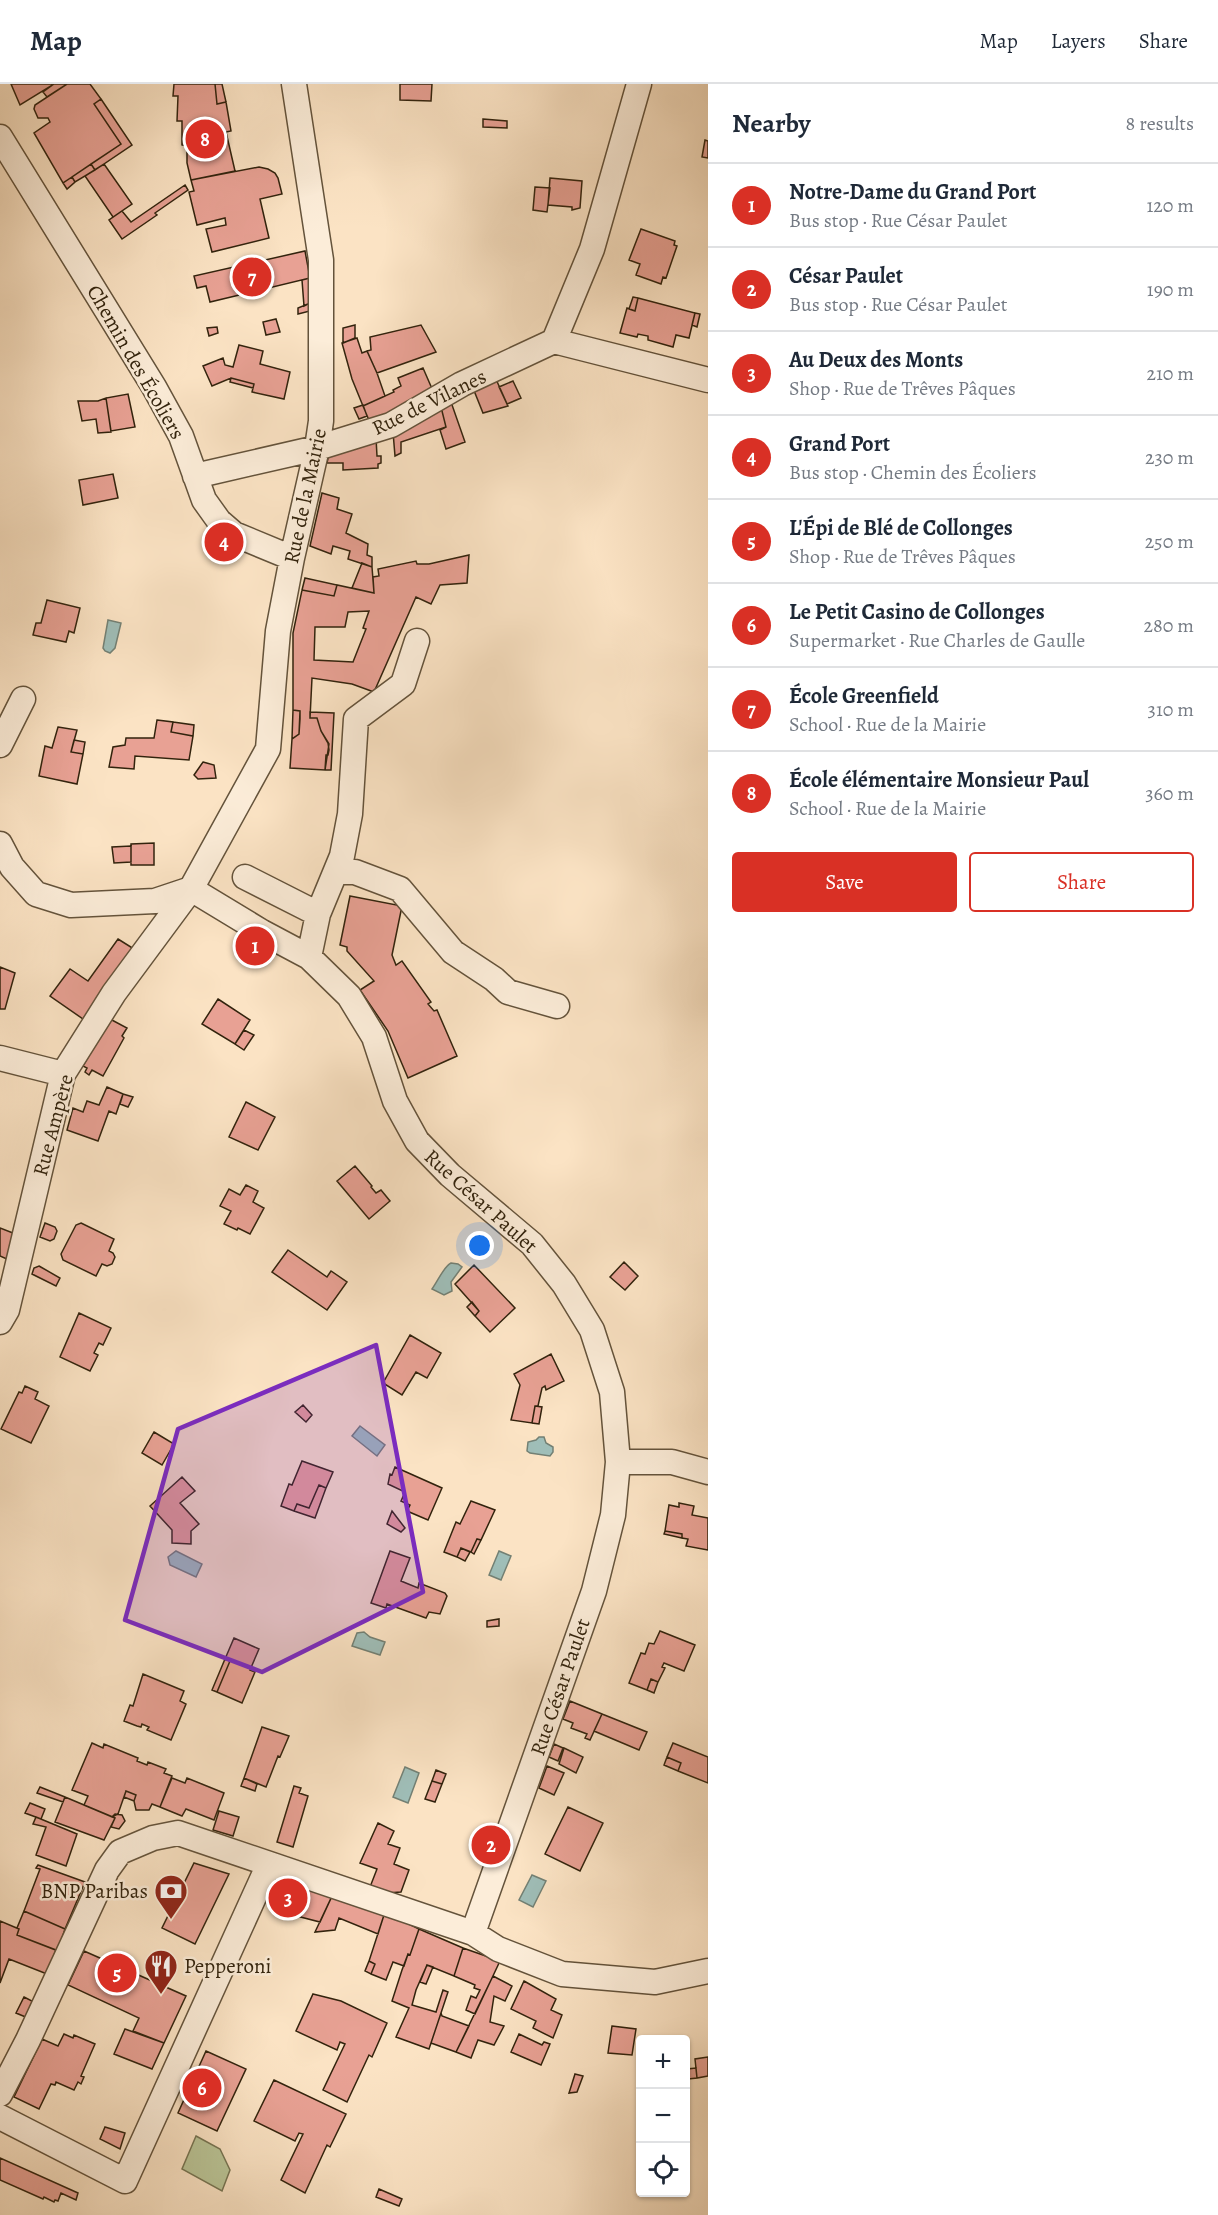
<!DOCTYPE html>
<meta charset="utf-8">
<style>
:root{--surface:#fff;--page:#f2f2f3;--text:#1f2937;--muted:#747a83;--line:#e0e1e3;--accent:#d93025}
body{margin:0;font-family:Alegreya,serif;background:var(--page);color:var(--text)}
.controls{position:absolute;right:18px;bottom:18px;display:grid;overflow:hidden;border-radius:6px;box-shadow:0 2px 4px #0004}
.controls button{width:54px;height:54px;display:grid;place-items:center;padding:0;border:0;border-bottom:2px solid var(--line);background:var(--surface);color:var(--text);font:30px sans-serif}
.you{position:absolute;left:480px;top:1162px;width:21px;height:21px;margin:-15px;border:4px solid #fff;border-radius:50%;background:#1a73e8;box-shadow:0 0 0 9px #1a73e833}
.badge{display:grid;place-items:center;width:39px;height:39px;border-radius:50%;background:var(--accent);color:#fff;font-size:20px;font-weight:700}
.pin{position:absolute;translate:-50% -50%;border:3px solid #fff;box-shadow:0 2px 6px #0006}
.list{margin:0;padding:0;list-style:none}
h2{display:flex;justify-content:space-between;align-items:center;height:78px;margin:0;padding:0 24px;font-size:26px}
h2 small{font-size:20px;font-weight:400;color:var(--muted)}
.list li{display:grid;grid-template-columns:39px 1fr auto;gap:18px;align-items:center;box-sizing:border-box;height:84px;padding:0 24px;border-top:2px solid var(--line)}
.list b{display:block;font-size:22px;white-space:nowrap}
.list p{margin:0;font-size:20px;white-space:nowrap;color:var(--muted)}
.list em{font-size:20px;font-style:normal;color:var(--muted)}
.actions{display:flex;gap:12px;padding:18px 24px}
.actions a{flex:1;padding:14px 0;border:2px solid var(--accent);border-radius:6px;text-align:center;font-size:21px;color:var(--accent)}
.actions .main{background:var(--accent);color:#fff}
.icon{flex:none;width:33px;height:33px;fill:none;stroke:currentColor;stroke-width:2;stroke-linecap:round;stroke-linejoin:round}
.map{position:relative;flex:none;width:708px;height:2131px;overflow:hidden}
header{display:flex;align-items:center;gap:36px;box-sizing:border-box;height:84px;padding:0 30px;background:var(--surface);border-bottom:2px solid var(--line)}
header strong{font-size:28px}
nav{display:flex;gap:33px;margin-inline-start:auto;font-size:21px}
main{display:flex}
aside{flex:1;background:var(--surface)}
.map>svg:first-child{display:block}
</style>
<header>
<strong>Map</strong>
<nav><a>Map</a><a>Layers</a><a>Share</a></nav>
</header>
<main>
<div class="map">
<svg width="708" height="2131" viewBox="0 0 708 2131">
<rect width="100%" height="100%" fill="#fbe3c4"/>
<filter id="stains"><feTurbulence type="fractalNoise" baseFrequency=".00333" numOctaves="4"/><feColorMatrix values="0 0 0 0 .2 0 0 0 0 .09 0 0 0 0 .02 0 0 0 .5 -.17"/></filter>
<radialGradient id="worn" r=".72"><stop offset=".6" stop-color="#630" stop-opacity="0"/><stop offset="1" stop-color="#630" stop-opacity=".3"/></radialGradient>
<path fill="#bac597" stroke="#767452" stroke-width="1.5" d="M196 2052 220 2065 230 2086 222 2107 182 2085Z"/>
<path fill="#9fbeb8" stroke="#738074" stroke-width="1.5" d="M108 536 121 539 115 564 110 569 105 567 103 564Z
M451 1179 458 1180 462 1183 451 1198 452 1207 444 1211 432 1205C438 1197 444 1182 451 1179Z
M360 1342 385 1361 377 1372 352 1352Z
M539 1353H544L546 1359 553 1363V1368L550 1372 530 1369 527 1367 528 1358 536 1356Z
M176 1467 202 1480 196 1493 170 1481 168 1473Z
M499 1467 511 1472 501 1496 489 1491Z
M364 1548 370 1553 385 1558 380 1571 352 1562 357 1549Z
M405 1683 419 1689 408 1719 393 1713Z
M532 1791 546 1797 533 1823 519 1816Z"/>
<path fill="#e8a194" stroke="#32230d" stroke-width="1.5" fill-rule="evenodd" d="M11 0H54L20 21Z
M54 0H67L47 13 43 8Z
M67 0H90L101 15 94 20 121 60 63 99 34 49 50 38 48 34H38L34 25 35 21Z
M174 0H215L217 20 226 18 231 47 226 48 235 87 191 96 187 79V62L182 61V37H177L178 12H173Z
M215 0H222L226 18 217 20Z
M400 0H432L431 17 400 16Z
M101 15 132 61 95 86 91 80 121 60 94 20Z
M483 35 507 37V44L483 43Z
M705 56 708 57V74L702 73Z
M91 80 95 86 75 98 72 93Z
M104 80 132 120 113 133 85 92Z
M259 83 268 85 275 89 278 94 282 110 260 115 269 154 212 168 206 145 226 141 225 134 197 141 189 108 194 107 191 96Z
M72 93 75 98 67 105 63 99Z
M550 94 582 97 580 124 572 126V123L548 121Z
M185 101 188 106 155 129 157 131 122 155 109 136 122 127 131 138Z
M535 103 550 104 547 128 533 126Z
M641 145 675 157 674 161 677 162 666 194 663 193 661 200 636 191 640 180 629 176Z
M305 167 310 194 210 218 206 202 197 204 194 192Z
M310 194V219L304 222 302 196Z
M633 213 638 214 635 227 629 225Z
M638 214 695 229 689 254 676 251 673 263 648 256V252L638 250 637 253 620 249 627 224 635 227Z
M310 219V227L298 230V224Z
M695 229 700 230 697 243 692 241Z
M276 235 280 248 266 251 263 238Z
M355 241V254L343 259V244Z
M421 241 436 268 377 289 367 267 371 266 370 253Z
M217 243 218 249 209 252 207 244Z
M357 254 362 269 367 267 377 289 385 312 363 322 352 295 342 259Z
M239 261 263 267 260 280 290 288 284 315 252 308 254 300 231 294 212 302 203 282 223 274 225 281 233 283Z
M423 284 433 307 371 341 363 322 394 308 393 306 401 302 398 294Z
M495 293 508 322 483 329 473 304Z
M231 294 254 300 253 304 230 298Z
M513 297 521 314 507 320 499 303Z
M128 310 135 343 111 347 106 314Z
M106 314 111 348 98 349 96 335 82 337 78 317H98Z
M451 318 465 358 446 365 440 346 446 343 441 323Z
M363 321 367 332 359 335 354 324Z
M441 323 446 343 401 358V369L395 372 393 348Z
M376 354 377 372H381V379L378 380V384L343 386V379H327L329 369Z
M113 390 118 414 83 421 79 396Z
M322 409 339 414 337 425 352 430 346 449 368 460 367 471 372 473V483L348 475 350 467 333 462 331 470 310 462Z
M469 471 467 499 440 501 431 520 416 513 374 608 352 600 312 594 310 634H317L321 647 329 660 325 686 290 684 292 655 299 650 300 627 293 626V549L302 506 334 512 337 501 374 509 373 493 379 492 378 485 416 477 417 480H429ZM369 527 363 544 366 545 353 578 314 576 315 543H345L348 528Z
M362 479 372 483 374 509 352 504Z
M305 494 337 501 334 512 302 506Z
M47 516 80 524 74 549 69 547 66 558 33 551 36 539H41Z
M293 626 300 627V635L299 650 292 655Z
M310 628 334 629 331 686H325L326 671H328L329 666 328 659 321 647 317 634H310Z
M157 636 173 638 171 648 193 652 189 676 135 672 134 685 109 683 113 663 125 661 126 654H154Z
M173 638 194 641 193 652 171 648Z
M58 643 77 646 71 668 83 670 77 700 39 692 45 662 52 664Z
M74 656 85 658 83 670 71 668Z
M203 678 214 681 216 694 198 695 194 691Z
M154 759V781H131V760Z
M131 762V778L114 779 112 763Z
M350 812 402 822 392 871 396 881 402 877 431 918 428 920 434 927 437 926 457 972 408 994 388 947 360 906 374 897 347 867V863L340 861Z
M118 855 134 865 83 935 50 912 70 885 88 897Z
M0 883 15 889 5 925H0Z
M218 915 250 936 235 960 202 940Z
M110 935 127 944 122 952 124 954 103 992 92 986 89 991 85 988 87 984 83 982Z
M244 946 254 951 244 966 235 960Z
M107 1003 123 1010 116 1030 109 1027 98 1057 67 1046 73 1024 83 1028 87 1017 99 1021Z
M123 1010 133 1013 128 1023 120 1020Z
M246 1018 275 1033 258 1066 229 1053Z
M355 1082 372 1102 371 1103 376 1109 381 1106 390 1117 369 1135 337 1097Z
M246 1101 258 1107 253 1118 264 1124 250 1150 238 1144 237 1146 224 1140 231 1127 220 1122 229 1105 240 1111Z
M45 1139 55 1143 57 1147 54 1155 50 1157 40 1153Z
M81 1139 114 1155 109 1167 113 1169 115 1173 112 1180 107 1182 102 1180 96 1192 63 1176 61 1170 76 1141Z
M0 1144 18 1151 9 1176 0 1172Z
M288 1166 327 1193 331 1187 347 1198 327 1226 272 1188Z
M624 1178 638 1192 625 1206 610 1193Z
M474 1181 515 1224 490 1248 475 1232 479 1227 455 1200Z
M39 1182 60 1194 56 1202 32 1190 34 1184Z
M472 1218 479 1227 475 1232 467 1223Z
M79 1229 111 1244 103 1261 99 1259 94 1269 98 1271 90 1287 60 1273Z
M410 1251 441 1269 427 1294 416 1288 402 1311 383 1299Z
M551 1270 564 1297 546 1306 545 1302 542 1304 538 1322H535L532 1339 511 1336 520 1301 514 1290Z
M25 1302 38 1308 35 1315 49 1322 31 1359 1 1345 19 1308 22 1309Z
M303 1321 312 1331 306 1338 295 1328Z
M535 1322 542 1323 539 1340 532 1339Z
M154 1348 174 1360 162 1381 142 1369Z
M302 1377 333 1388 326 1404 319 1401 309 1424 297 1420 294 1427 281 1422 289 1400 292 1401Z
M395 1383 442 1404 428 1436 407 1427 410 1421 401 1417 405 1408 388 1400 390 1390 392 1391Z
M182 1393 195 1407 180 1419 199 1440 191 1447V1460L172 1459V1446L150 1422Z
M319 1401 326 1404 315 1434 294 1427 297 1420 309 1424Z
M471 1417 495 1426 481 1456 477 1455 471 1468 461 1464 457 1473 444 1468 456 1438 460 1440Z
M679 1419 694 1422 692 1431 708 1434V1466L686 1462 688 1455 682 1454V1450L665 1447 669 1421 679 1423Z
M392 1427 405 1444 401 1448 387 1440Z
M665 1447 682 1450V1454L664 1450Z
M477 1455 481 1456 474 1470 471 1468Z
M461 1464 470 1468 465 1477 457 1473Z
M390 1467 410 1474 401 1497 418 1504 419 1499 445 1509 447 1512 440 1530 429 1528 426 1534 387 1520 386 1524 371 1519Z
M499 1535V1542L487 1543V1537Z
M660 1547 695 1561 684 1587 664 1579 662 1583 665 1584 658 1598 651 1595 647 1606 629 1599 641 1569 645 1570 649 1559 654 1560Z
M234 1554 259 1565 250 1586 255 1588 242 1619 217 1608 230 1577 225 1575Z
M225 1575 230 1577 217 1608 212 1606Z
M143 1590 184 1607 180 1617 186 1620 171 1656 147 1646 149 1643 142 1640 141 1643 137 1642 124 1637 130 1621 133 1622Z
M651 1595 658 1598 654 1609 647 1606Z
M570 1617 602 1630 590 1656 585 1654 587 1650 571 1644 573 1639 563 1635Z
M602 1630 647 1648 639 1666 594 1647Z
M262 1643 289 1652 280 1673 278 1672 266 1703 244 1694Z
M92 1659 103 1664 104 1660 138 1674 137 1677 147 1681 148 1678 166 1685 164 1689 172 1692 160 1723 152 1720 149 1726H136L134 1717 136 1711 126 1707 118 1730 112 1733 84 1721 88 1712 72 1706Z
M673 1659 708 1673V1699L678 1687 681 1679 667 1673Z
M554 1660 563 1664 558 1677 549 1673Z
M564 1664 583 1673 576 1689 559 1680Z
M667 1673 681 1679 678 1687 664 1681Z
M547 1682 564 1689 554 1711 539 1704Z
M436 1686 446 1690 442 1700 432 1697Z
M172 1694 185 1699 187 1694 224 1709 214 1736 186 1725 182 1732 160 1723Z
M244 1694 257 1700 255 1707 241 1702Z
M432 1697 442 1700 435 1718 425 1715Z
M294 1702 301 1704 299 1709 308 1712 293 1763 277 1758Z
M40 1703 65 1713 63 1718 37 1709Z
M126 1707 136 1711 134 1717 124 1713Z
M65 1713 115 1734 104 1756 55 1738Z
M30 1719 45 1725 41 1735 25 1729Z
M568 1723 603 1739 580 1787 545 1770Z
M219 1727 239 1733 233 1752 213 1746Z
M115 1730 122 1731 125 1737 119 1745 111 1743 115 1734 112 1733Z
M36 1733 77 1750 66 1782 36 1771 46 1743 33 1740Z
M378 1739 394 1747 388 1760 400 1764 394 1780 409 1786 401 1808 387 1809 370 1803 377 1785 360 1779Z
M194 1779 229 1790 195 1860 162 1844Z
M38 1781 85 1798 65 1845 24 1827 40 1785 36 1784Z
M287 1795 333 1810 320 1838 281 1828Z
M333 1810 384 1831 378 1850 339 1834 335 1846 315 1848Z
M24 1827 65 1845 58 1867 17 1851 19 1845 17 1844Z
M387 1829 419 1845 410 1871 408 1870 404 1882 393 1878 386 1896 371 1890 375 1880 369 1877 384 1831Z
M0 1837 19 1845 17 1851 56 1866 47 1890 9 1875 0 1899Z
M419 1845 463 1864 454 1892 427 1881 416 1906 412 1921 436 1928 443 1906 448 1908 429 1965 396 1953 409 1924 392 1917 402 1886 408 1870 410 1871Z
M463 1864 500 1877 475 1930 466 1926 471 1912 476 1914 480 1906 474 1904 475 1901 454 1892Z
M84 1867 186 1912 164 1959 133 1947 139 1934 68 1901Z
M369 1877 375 1880 371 1890 365 1887Z
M427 1881 433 1883 426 1900 420 1898Z
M493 1892 512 1902 505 1917 494 1912 490 1938 504 1942 494 1961 478 1956 471 1974 456 1968Z
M524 1897 556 1915 551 1926 562 1931 553 1954 533 1944 536 1937 511 1925Z
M313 1910 341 1917 387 1939 372 1973 369 1971 347 2018 323 2006 345 1960 340 1958 337 1966 296 1947Z
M24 1913 34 1918 28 1934 16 1929Z
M441 1929 442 1932 469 1942 456 1968 431 1959Z
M612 1942 636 1945 632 1971 608 1969Z
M125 1945 164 1959 152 1985 114 1970Z
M64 1950 73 1954 74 1951 95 1960 81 1992 84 1993 81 2000 78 1998 74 2006 56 1998 55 2001 51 2000 39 2025 14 2013 42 1955 58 1962Z
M519 1950 542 1961 544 1958 550 1960 541 1981 511 1968Z
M206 1967 246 1985 217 2047 178 2029Z
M708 1973V1992L697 1994 695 1975Z
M696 1984 697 1994 688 1995 687 1985Z
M575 1990 583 1992 577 2008 569 2009Z
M274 1996 346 2030 330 2063 327 2061 305 2109 281 2096 303 2050 299 2049 295 2057 254 2037Z
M105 2043 125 2049 120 2065 100 2055Z
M0 2074 78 2109 76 2116 61 2109 58 2117 55 2116 54 2118 44 2113 43 2115 0 2096Z
M379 2105 402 2115 399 2122 376 2113Z"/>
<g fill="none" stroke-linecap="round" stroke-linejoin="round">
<defs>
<path id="minor" d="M0 53 154 303 181 352 204 416 219 437 234 450 292 474
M554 257 592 165 639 0
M554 257 708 296
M195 392 317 364 391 341 462 300 554 257
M0 661 23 615
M0 760 12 783 36 810 71 821 155 817 191 805
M336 788H355L400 805 453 868 494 895 508 908 557 922
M245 793 318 830 309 873
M191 805 262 848 309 873 349 912 374 953 395 1017 417 1057 450 1091 532 1160 564 1200 592 1246 612 1308 618 1378 613 1431 594 1507 473 1849
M318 830 342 772 350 730 356 635 403 600 417 557
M0 974 63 990
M0 1238 7 1226 63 990 114 909 191 805 268 665 278 547 292 474 317 364 321 337V176L294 0
M618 1378H672L708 1388
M0 2010 28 1956 107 1786 120 1768 153 1754 178 1749 473 1849 498 1865 562 1890 655 1898 708 1887
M0 2033 125 2097 269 1780"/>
</defs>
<use href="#minor" stroke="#64533b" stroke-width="27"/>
<use href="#minor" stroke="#fcedd9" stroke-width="24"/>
</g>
<path fill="#7b2cbf" fill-opacity="0.2" stroke="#7b2cbf" stroke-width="4.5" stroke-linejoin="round" d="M376 1261 423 1508 262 1588 125 1536 178 1345Z"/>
<defs>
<symbol id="bank-pin" viewBox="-11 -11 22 30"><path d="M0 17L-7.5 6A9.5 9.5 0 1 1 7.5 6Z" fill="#8f2418" stroke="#fcedd9"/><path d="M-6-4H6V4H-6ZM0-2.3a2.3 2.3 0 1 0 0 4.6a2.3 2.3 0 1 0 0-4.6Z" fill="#fff"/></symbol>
<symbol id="restaurant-pin" viewBox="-11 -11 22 30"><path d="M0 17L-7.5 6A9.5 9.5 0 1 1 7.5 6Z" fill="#8f2418" stroke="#fcedd9"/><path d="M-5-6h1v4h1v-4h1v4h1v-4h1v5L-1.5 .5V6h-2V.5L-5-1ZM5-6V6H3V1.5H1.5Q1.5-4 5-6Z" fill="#fff"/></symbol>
</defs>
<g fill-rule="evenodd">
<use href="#bank-pin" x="152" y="1788" width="38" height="52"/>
<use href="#restaurant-pin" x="142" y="1863" width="38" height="52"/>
</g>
<g text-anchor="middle" stroke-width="5" stroke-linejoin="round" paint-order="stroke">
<g font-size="21" fill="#32230d" stroke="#fcedd9">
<text transform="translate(136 278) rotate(60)" y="7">Chemin des Écoliers</text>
<text transform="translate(429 318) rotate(-26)" y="7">Rue de Vilanes</text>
<text transform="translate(305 412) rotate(-78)" y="7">Rue de la Mairie</text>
<text transform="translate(53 1041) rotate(-75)" y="7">Rue Ampère</text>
<text transform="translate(481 1117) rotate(42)" y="7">Rue César Paulet</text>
<text transform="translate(560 1603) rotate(-71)" y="7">Rue César Paulet</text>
</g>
<g font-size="21" fill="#32230d" stroke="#fcedd9" text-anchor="end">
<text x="148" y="1814">BNP Paribas</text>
<text x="184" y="1889" text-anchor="start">Pepperoni</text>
</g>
</g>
<rect width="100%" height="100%" filter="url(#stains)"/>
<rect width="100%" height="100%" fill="url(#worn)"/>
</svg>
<div class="controls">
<button>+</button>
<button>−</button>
<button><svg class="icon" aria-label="locate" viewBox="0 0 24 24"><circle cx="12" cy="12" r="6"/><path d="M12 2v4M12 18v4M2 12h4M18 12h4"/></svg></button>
</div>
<div class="you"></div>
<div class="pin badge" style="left:255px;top:862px">1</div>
<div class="pin badge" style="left:491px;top:1761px">2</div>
<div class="pin badge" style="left:288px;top:1814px">3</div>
<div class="pin badge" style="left:224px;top:458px">4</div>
<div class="pin badge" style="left:117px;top:1889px">5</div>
<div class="pin badge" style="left:202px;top:2004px">6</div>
<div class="pin badge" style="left:252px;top:193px">7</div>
<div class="pin badge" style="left:205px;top:55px">8</div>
</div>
<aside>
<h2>Nearby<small>8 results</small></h2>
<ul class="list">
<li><span class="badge">1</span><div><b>Notre-Dame du Grand Port</b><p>Bus stop · Rue César Paulet</p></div><em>120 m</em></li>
<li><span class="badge">2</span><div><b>César Paulet</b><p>Bus stop · Rue César Paulet</p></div><em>190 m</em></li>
<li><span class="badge">3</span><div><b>Au Deux des Monts</b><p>Shop · Rue de Trêves Pâques</p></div><em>210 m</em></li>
<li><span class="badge">4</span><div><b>Grand Port</b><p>Bus stop · Chemin des Écoliers</p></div><em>230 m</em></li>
<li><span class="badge">5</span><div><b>L'Épi de Blé de Collonges</b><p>Shop · Rue de Trêves Pâques</p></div><em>250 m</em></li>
<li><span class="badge">6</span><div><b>Le Petit Casino de Collonges</b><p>Supermarket · Rue Charles de Gaulle</p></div><em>280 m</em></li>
<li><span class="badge">7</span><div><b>École Greenfield</b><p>School · Rue de la Mairie</p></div><em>310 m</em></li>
<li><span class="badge">8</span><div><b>École élémentaire Monsieur Paul</b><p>School · Rue de la Mairie</p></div><em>360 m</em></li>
</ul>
<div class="actions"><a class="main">Save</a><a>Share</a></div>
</aside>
</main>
